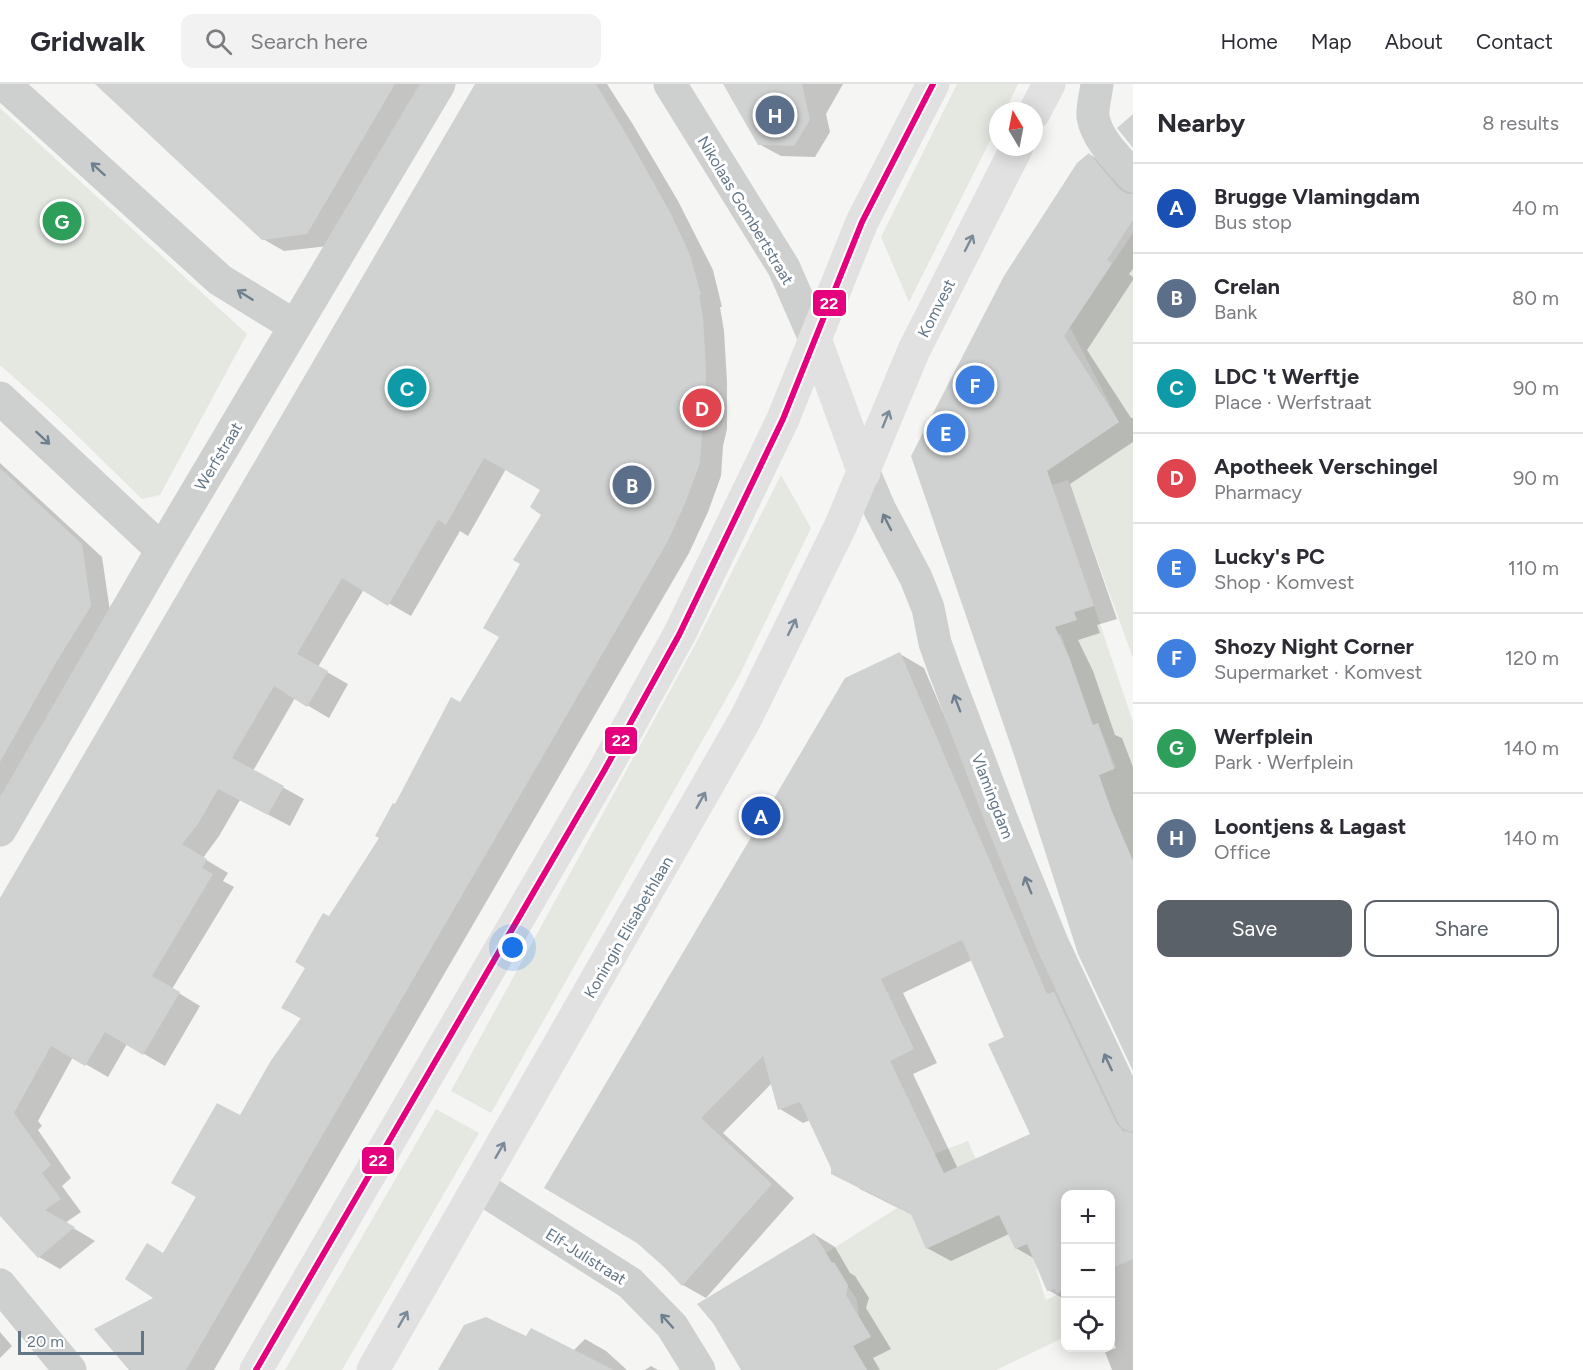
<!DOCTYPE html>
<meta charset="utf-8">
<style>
:root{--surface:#fff;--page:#f2f2f3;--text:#2b2b33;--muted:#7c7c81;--line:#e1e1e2;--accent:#5b6169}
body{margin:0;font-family:Figtree,sans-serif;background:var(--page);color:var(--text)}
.controls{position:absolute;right:18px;bottom:18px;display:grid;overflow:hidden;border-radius:12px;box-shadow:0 3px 15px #0003}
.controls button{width:54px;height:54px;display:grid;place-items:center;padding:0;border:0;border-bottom:2px solid var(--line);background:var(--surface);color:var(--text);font:30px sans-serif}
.compass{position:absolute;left:989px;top:18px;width:54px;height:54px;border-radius:50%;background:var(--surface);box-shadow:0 3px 15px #0003;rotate:350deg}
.scale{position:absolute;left:18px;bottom:15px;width:126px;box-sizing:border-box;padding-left:6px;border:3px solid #637686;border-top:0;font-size:16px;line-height:21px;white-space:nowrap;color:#637686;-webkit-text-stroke:4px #fff;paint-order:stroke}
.you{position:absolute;left:513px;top:864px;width:21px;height:21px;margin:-15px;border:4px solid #fff;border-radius:50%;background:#1a73e8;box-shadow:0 0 0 9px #1a73e833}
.badge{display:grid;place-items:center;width:39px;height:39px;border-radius:50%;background:var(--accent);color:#fff;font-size:20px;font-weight:700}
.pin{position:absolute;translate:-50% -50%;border:3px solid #fff;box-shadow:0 2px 6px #0006}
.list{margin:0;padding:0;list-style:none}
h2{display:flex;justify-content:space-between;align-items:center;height:78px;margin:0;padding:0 24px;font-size:26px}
h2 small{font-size:20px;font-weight:400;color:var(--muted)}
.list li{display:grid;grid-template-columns:39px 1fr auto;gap:18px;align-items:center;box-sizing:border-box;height:90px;padding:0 24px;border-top:2px solid var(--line)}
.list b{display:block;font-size:22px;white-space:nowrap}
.list p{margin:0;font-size:20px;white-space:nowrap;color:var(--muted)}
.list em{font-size:20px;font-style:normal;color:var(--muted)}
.actions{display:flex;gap:12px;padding:18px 24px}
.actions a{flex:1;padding:14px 0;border:2px solid var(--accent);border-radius:12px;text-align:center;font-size:21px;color:var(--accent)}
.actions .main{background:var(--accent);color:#fff}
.icon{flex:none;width:33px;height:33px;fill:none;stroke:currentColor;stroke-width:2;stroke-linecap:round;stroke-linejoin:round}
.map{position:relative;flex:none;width:1133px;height:1286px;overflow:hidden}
header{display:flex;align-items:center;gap:36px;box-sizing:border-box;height:84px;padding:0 30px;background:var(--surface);border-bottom:2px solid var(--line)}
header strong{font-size:28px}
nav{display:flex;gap:33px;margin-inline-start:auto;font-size:21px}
.search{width:420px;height:54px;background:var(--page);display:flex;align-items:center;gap:15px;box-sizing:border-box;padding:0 21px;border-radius:12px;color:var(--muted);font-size:22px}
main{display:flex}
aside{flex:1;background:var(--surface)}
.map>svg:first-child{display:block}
</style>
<header>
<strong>Gridwalk</strong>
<div class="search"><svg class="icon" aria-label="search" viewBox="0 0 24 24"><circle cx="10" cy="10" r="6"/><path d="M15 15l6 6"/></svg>Search here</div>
<nav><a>Home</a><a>Map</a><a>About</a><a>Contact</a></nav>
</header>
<main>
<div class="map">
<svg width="1133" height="1286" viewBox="0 0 1133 1286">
<rect width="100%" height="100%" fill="#f5f5f3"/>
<path fill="#e4e8e1" d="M957 0H1018L1005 27H998V41L909 218 881 153Z
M0 24 247 250 160 411 142 415 55 330 0 281Z
M1133 149V574L1068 396 1052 401 1047 387 1119 338 1070 243Z
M781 391 811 444 739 592 491 1029 451 1007 695 561Z
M1094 522 1133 638V777L1097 692 1116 684 1098 639 1082 646 1085 619 1061 550 1056 551 1053 543 1077 536 1074 528Z
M436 1025 479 1049 342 1286H285Z
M968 1057 1015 1165 1051 1149 1063 1174 1036 1185 1046 1216 1065 1207V1253L996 1286H867L853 1262 871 1252 859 1233 857 1216 826 1169 897 1124 861 1105 934 1070Z"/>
<path fill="#0003" fill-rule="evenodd" d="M96 0H422L328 162 284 167 263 155Z
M477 0H607L632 39 678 117 713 186 722 223H720L724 247 727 298V345L723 362 721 392 708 428 689 469 214 1286H131L156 1214 164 1171 240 1033 302 935 283 924 307 884 329 834 381 753 396 722 461 620 501 553 522 479 543 430 542 406 506 385 468 452 460 447 411 532 364 505 318 583 348 600 329 634 295 614 253 687 304 715 290 742 240 716 219 752 203 774 228 789 223 797 234 803 172 905 200 922 165 982 127 960 108 993 73 973 38 1037 42 1042 38 1046 71 1094 62 1102 81 1128 65 1139 95 1157 60 1185 39 1173 0 1127V817Z
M725 0H843L826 30 830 48 815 73 781 72 759 60Z
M1089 70 1112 84 1133 108V185L1129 190 1133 193V196L1087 266 1131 334H1133V358L1070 400 1117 535 1097 541 1100 549 1078 556 1093 587 1115 651 1122 654 1133 683V983L1015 671 913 372Z
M0 379 102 473 111 534 0 724Z
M900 570 924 584 1066 916 1133 1040V1286H1112L1105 1268 1116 1264 1110 1251V1110H1066V1216L1048 1206 1035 1175 1016 1164 1009 1150 951 1177 927 1164 913 1131 860 1105 810 1036 803 1039 780 1025 772 999 723 1049 794 1114 706 1214 683 1201 665 1182 637 1158ZM972 876 1006 954 1032 1051 958 1085 913 990 937 979 903 909Z
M814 1150 835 1163 850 1189 855 1192 869 1214 866 1224 891 1265 873 1274 880 1286H742Z
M0 1248 12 1262 0 1274Z
M527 1254 573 1267 585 1255 606 1267 627 1286H440Z
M651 1282 658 1286H645Z"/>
<path fill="#d0d1d1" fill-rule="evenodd" d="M95 0H395L307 150 262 156Z
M475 0H596L629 55 671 130 690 171 701 211H699L703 234 706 285V332L702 349 700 379 686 417 668 457 186 1286H129L94 1245 153 1214 125 1195 147 1159 163 1169 196 1113 171 1099 217 1019 240 1031 270 978 301 934 281 924 305 884 295 878 323 829 329 832 379 754 375 752 393 719 395 720 451 613 460 618 499 553 483 544 520 480 513 476 541 431 530 423 540 406 484 374 446 441 438 436 388 522 342 494 297 570 328 587 307 623 274 602 232 674 284 702 268 731 218 705 198 740 182 760 207 775 202 784 213 790 152 892 180 908 143 971 105 948 85 982 51 962 14 1029 51 1081 42 1089 61 1115 45 1126 75 1143 38 1174 0 1132V814Z
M723 0H802L810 36 794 62 758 61Z
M1133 30V64L1117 44Z
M1089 69 1119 105 1127 110H1133V136L1107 176 1112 179 1064 252 1119 338 1047 387 1094 522 1074 528 1077 536 1055 543 1069 573 1093 641 1098 639 1114 685 1099 691 1112 728 1133 777V987L1078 870 1014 671 911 372 1004 192 1077 79Z
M0 384 82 460 91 522 57 577 0 678Z
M900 568 1047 910 1054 908 1116 1039 1123 1047 1133 1049V1175L1110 1185V1110H1065V1205L1056 1209 1055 1205 1047 1207 1027 1160 1015 1165 999 1131 926 1165 911 1130 831 1090V1084L800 1018 778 1026 763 972 701 1034 772 1100 682 1202 664 1183 637 1159 544 1104 845 594ZM962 856 1004 953 988 960 1030 1050 944 1089 890 977 914 965 881 895Z
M814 1149 832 1179 834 1178 848 1201 846 1211 871 1253 853 1262 867 1286H741L713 1239 697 1220Z
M486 1233 526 1252 531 1244 614 1286H438L464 1241Z"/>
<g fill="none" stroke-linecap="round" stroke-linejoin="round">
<path stroke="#ced0d0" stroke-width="33" d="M4 0 220 196 295 242
M670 0 784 184 815 255
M1097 0C1096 10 1092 23 1093 33 1097 56 1118 75 1133 92
M0 314 162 466
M864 389 880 426 916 494 928 524 935 559 945 587 1001 734 1053 861 1133 1031
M0 746 162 466 439 0
M479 1103 630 1199 672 1242 699 1286
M0 1201 70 1286"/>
<path stroke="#e1e1e2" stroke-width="33" d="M1034 29 1049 0
M815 255 864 389
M256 1286 604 687 679 551 783 335 862 138 933 0
M373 1286 746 634 841 441 914 266 1017 63"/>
<defs>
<path id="bus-1" d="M256 1286 604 687 679 551 783 335 862 138 933 0"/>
</defs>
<use href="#bus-1" stroke="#fff" stroke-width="10"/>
<use href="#bus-1" stroke="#e5007d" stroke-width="6"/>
</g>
<defs><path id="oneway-shaft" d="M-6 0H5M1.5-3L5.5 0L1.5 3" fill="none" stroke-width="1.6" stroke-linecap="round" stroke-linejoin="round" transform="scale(1.5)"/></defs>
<g stroke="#6e7f8d">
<use href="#oneway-shaft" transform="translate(98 85) rotate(-138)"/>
<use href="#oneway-shaft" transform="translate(245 211) rotate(-148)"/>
<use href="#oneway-shaft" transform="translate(43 354) rotate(43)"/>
<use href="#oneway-shaft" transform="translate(887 438) rotate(-117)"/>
<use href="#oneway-shaft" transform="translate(957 619) rotate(-111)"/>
<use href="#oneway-shaft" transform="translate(1028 801) rotate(-112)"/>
<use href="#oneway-shaft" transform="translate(1108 978) rotate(-115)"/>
<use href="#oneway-shaft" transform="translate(667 1237) rotate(-132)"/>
</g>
<g stroke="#7c8b98">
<use href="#oneway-shaft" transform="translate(969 159) rotate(-63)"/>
<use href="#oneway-shaft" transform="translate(886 335) rotate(-68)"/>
<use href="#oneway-shaft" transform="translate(792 543) rotate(-64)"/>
<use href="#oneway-shaft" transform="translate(701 716) rotate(-61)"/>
<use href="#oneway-shaft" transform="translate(500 1066) rotate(-60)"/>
<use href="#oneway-shaft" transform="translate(403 1235) rotate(-60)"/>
</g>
<g text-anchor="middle" stroke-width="6" stroke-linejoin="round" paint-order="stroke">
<g font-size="16" fill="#637686" stroke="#fff">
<text transform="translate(746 126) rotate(59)" y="6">Nikolaas Gombertstraat</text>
<text transform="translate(936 224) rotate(-63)" y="6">Komvest</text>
<text transform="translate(218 372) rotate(-59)" y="6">Werfstraat</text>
<text transform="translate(993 712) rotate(69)" y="6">Vlamingdam</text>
<text transform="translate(628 843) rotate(-60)" y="6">Koningin Elisabethlaan</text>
<text transform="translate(586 1172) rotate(32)" y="6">Elf-Julistraat</text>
</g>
</g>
<g stroke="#fff" stroke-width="2">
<rect x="812" y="205" width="35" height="28" rx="6" fill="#e5007d"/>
<rect x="604" y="642" width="34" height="29" rx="6" fill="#e5007d"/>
<rect x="361" y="1062" width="34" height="29" rx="6" fill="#e5007d"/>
</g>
<g font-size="16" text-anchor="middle" font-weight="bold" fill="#fff">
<text x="829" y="225">22</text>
<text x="621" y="662">22</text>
<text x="378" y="1082">22</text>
</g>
</svg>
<div class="controls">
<button>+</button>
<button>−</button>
<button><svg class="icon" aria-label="locate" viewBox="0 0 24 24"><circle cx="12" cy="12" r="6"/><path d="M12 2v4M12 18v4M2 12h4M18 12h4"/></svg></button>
</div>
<svg class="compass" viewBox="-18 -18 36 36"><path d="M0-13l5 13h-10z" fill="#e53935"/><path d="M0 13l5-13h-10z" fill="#7c7c81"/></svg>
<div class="scale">20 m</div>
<div class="you"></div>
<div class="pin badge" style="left:761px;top:732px;background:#1a4fb4">A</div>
<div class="pin badge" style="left:632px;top:401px;background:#5c6f8a">B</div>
<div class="pin badge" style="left:407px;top:304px;background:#0f9aa8">C</div>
<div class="pin badge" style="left:702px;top:324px;background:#e0444e">D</div>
<div class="pin badge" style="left:946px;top:349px;background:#3f7fe0">E</div>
<div class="pin badge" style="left:975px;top:301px;background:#3f7fe0">F</div>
<div class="pin badge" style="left:62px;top:137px;background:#2e9e5b">G</div>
<div class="pin badge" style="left:775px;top:31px;background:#5c6f8a">H</div>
</div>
<aside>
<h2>Nearby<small>8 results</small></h2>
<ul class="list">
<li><span class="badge" style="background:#1a4fb4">A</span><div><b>Brugge Vlamingdam</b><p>Bus stop</p></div><em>40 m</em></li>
<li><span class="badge" style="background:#5c6f8a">B</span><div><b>Crelan</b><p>Bank</p></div><em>80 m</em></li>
<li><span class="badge" style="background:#0f9aa8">C</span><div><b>LDC 't Werftje</b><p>Place · Werfstraat</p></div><em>90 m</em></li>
<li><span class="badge" style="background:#e0444e">D</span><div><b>Apotheek Verschingel</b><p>Pharmacy</p></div><em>90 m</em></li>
<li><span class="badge" style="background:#3f7fe0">E</span><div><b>Lucky's PC</b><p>Shop · Komvest</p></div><em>110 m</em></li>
<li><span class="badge" style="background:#3f7fe0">F</span><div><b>Shozy Night Corner</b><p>Supermarket · Komvest</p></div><em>120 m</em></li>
<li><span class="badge" style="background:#2e9e5b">G</span><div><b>Werfplein</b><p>Park · Werfplein</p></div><em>140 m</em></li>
<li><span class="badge" style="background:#5c6f8a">H</span><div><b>Loontjens &amp; Lagast</b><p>Office</p></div><em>140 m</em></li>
</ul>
<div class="actions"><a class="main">Save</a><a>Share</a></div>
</aside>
</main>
